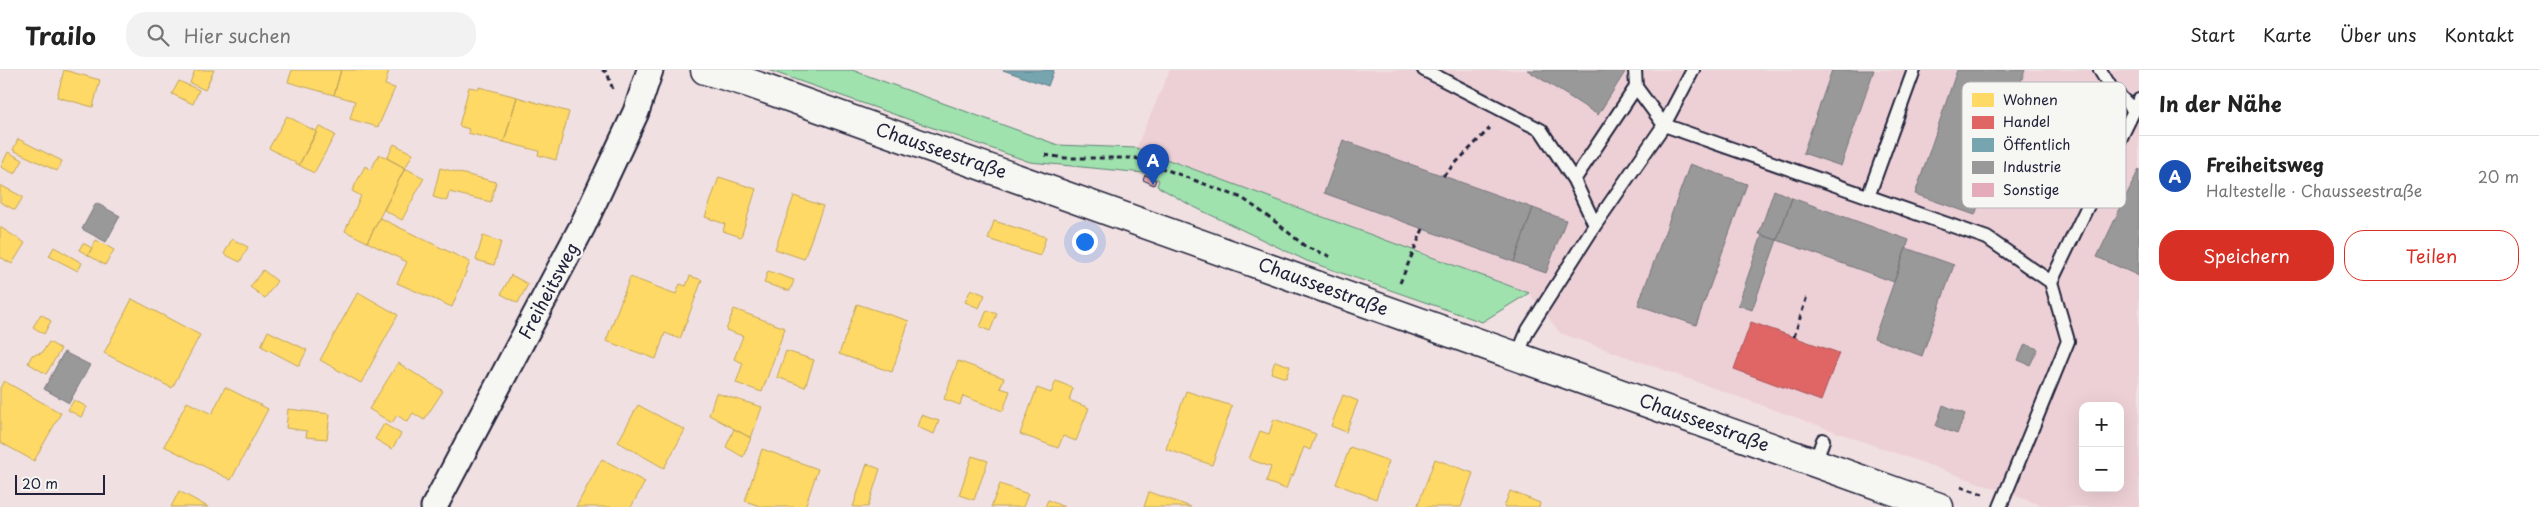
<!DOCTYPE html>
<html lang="de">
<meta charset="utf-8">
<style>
:root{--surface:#fff;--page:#f2f2f2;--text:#222;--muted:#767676;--line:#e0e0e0;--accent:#d93025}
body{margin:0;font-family:"Playpen Sans",sans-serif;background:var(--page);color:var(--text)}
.controls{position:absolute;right:15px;bottom:15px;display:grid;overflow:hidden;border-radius:10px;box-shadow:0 5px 20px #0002}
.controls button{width:45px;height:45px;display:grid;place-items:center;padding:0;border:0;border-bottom:1px solid var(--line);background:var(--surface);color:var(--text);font:25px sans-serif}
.scale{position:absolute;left:15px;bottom:12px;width:90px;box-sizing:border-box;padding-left:5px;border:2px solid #22223b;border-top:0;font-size:14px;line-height:18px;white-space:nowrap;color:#22223b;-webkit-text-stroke:4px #f6f6f2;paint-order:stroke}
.you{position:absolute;left:1084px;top:171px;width:18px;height:18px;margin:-12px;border:4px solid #fff;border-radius:50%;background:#1a73e8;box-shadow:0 0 0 8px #1a73e833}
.badge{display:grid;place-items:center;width:32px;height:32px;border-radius:50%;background:var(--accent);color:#fff;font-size:16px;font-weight:700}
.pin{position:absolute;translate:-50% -41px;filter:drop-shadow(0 1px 2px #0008)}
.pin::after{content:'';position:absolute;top:26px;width:18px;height:15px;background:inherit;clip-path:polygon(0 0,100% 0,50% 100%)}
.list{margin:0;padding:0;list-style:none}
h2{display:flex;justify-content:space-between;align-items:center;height:65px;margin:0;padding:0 20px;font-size:21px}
h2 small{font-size:16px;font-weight:400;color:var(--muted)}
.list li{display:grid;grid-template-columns:32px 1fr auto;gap:15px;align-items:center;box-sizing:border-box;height:80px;padding:0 20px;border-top:1px solid var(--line)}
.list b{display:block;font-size:19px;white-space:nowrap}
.list p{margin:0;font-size:16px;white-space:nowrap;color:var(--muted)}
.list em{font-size:16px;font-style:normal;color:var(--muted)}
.actions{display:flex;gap:10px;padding:15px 20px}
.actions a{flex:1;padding:11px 0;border:1px solid var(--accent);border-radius:20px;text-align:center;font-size:18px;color:var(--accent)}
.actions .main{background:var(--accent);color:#fff}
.icon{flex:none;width:28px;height:28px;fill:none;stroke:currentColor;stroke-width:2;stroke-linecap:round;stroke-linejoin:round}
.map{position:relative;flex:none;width:2139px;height:437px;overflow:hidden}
header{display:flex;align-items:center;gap:30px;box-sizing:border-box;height:70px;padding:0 25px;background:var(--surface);border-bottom:1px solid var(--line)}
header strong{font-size:24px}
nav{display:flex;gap:28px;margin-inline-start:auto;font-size:18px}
.search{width:350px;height:45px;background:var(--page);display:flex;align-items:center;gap:12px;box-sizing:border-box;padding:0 18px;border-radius:20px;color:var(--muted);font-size:19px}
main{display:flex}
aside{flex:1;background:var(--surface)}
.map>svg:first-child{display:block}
</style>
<header>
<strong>Trailo</strong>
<div class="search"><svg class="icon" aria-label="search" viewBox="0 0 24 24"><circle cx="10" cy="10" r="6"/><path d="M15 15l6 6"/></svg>Hier suchen</div>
<nav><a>Start</a><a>Karte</a><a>Über uns</a><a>Kontakt</a></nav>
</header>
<main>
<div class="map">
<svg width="2139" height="437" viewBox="0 0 2139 437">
<rect width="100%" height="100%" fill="#f1e0e2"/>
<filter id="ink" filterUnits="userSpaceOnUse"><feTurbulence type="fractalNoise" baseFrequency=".02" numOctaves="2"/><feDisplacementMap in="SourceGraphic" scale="10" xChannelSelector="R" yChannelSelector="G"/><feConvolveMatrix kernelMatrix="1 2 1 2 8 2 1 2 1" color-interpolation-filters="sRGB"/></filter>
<g filter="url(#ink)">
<path fill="#edd0d6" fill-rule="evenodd" d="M1170 0H2139V437H2046L1560 263 1529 223 1136 78ZM2083 336H2120V418H2083Z"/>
<path fill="#9fe2ae" stroke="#608274" d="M768 0H852L1058 75 1136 78 1529 223 1482 252 1307 191 1190 135 1157 116 1159 110 1144 103 1030 92Z"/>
<path fill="#ffd966" stroke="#bda259" d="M64 0 100 10 93 37 57 27Z
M195 0H214L205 20 190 13Z
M292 0H341L334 25 288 12Z
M341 0H389L385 15 395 18 378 57 350 49 355 31 334 25Z
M179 11 199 20 193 34 172 24Z
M469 17 479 19V17L517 27 504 72 468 63 469 59 459 56Z
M517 27 569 42 556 90 538 85 539 81 504 72Z
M287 46 317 62 299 95 269 78Z
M319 56 335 65 314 103 299 95Z
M18 69 62 91 57 101 13 80Z
M394 74 413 84 405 98 387 88Z
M8 82 23 90 15 104 1 97Z
M379 84 405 98 367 172 345 161 361 126 352 121 365 96 371 100Z
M405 98 424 108 402 150 384 140Z
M440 98 496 112 491 132 449 122 447 131 433 127Z
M719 107 756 119 741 167 723 161 725 154 705 147Z
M0 115 23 127 15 140 0 132Z
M794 126 823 136 804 189 775 179Z
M380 148 470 192 452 237 397 213 407 192 367 172Z
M994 151 1046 167 1040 186 988 169Z
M0 157 25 173 12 194 0 187Z
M483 166 501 172 494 195 476 190Z
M232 169 248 177 240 192 224 184Z
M96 170 114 180 105 195 88 185Z
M83 173 92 178 88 185 79 180Z
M54 177 82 193 78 201 49 186Z
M263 200 277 211 265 228 250 217Z
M768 201 794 210 790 221 764 213Z
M511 205 528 214 518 233 501 224Z
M690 206 702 210 680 269 665 263 656 289 606 271 630 207 676 224 680 214 686 216Z
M971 219 985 225 979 238 965 232Z
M358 222 398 245 361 313 320 290Z
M132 229 200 265 172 318 104 283Z
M857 234 909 251 892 302 839 284Z
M734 239 785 258 762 322 736 313 743 293 734 289 743 266 726 260Z
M987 240 997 244 990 261 980 257Z
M41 244 51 251 44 264 33 257Z
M268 261 307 280 299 296 261 276Z
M49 272 61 279 46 304 28 293 32 285 42 283Z
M786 281 814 290 805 317 777 307Z
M958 291 1004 308 1000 318 1010 321 1003 341 963 326 960 335 944 329Z
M1275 291 1290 296 1286 308 1271 303Z
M398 293 443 321 424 350 413 343 407 352 397 345 392 353 369 339Z
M4 311 61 343 34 391 0 372V318Z
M1056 311 1073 318 1069 330 1089 338 1076 371 1063 366 1058 378 1020 364 1037 318 1051 323Z
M225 317 268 339 231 410 164 376 187 332 212 344Z
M1186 321 1232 336 1212 395 1166 379Z
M716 323 762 337 751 368 709 345Z
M1343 325 1358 331 1346 362 1331 356Z
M74 330 87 337 81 347 68 340Z
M638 335 685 360 664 398 618 372Z
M288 339 330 344 327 369 306 367 307 361 286 358Z
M921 345 939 351 934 364 917 357Z
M1274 349 1316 364 1310 380 1304 377 1293 406 1291 405 1286 419 1266 412 1271 397 1249 389 1260 361 1269 364Z
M384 354 401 364 392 379 375 369Z
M734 359 751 368 743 387 726 377Z
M1350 377 1389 391 1376 429 1336 414Z
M762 379 818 399 805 437H763L745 431Z
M972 386 988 391 974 430 959 425Z
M602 389 645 412 631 437H576Z
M1435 389 1473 403 1461 437H1417Z
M867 394 880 399 868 437H853Z
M1000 414 1028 424 1023 437H991Z
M179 421 208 437H171Z
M1510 421 1540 433 1539 437H1504Z
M1149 422 1191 437H1144Z
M1048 430 1064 437H1045Z"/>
<path fill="#e06666" stroke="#a75259" d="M1751 252 1839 283 1821 331 1734 299Z"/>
<path fill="#76a5af" stroke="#5d7e8c" d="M1003 0H1054L1048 16Z"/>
<path fill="#999" stroke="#75757d" d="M1527 0H1622L1625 2 1598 45Z
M1832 0H1874L1841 96 1803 83Z
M1957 0H2025L1975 145 1915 124Z
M1343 70 1533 138 1514 192 1324 123Z
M1690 94 1747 114 1696 255 1638 235Z
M2139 99V206L2097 187Z
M1774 120 1792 128 1777 170 1759 164Z
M1792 128 1909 170 1894 212 1777 170Z
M96 133 120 146 106 172 82 159Z
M1533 138 1566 150 1546 203 1514 192Z
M1762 165 1777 170 1752 240 1738 235Z
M1906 178 1954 195 1922 286 1874 268Z
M2025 274 2038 279 2030 295 2018 290Z
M64 282 90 295 69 333 44 319Z
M1943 335 1965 344 1957 364 1936 356Z"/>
<path fill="#e4abbb" stroke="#22223b" d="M1145 105 1156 110 1154 115 1143 110Z"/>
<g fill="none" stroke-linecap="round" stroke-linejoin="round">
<defs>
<path id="service" d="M1424 0 1541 60 1574 110 1595 155 1528 260 1517 286
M1693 0 1664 55 1987 168 2051 212 2068 271 2000 437
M2100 0 2111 18 2133 39
M1574 110 1636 17 1635 0
M1868 127 1914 0
M1595 155 1664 55 1636 17
M2051 212 2139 30
M1815 393 1823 370"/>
<path id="minor" d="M434 437 582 157 636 42 650 0"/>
<path id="secondary" d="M705 0 749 13 1939 437"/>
</defs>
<use href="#service" stroke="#22223b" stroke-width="16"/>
<use href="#minor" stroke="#22223b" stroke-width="29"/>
<use href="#secondary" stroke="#22223b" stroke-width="31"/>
<path stroke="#22223b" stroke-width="3" stroke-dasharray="5 4" stroke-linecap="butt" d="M602 0 607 2 613 20
M1045 85 1065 88H1135L1242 128 1272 149 1306 177 1332 187
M1443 106 1490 58
M1400 213 1423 159
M1794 267 1807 226
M1961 417 1983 424"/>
<use href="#service" stroke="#f6f6f2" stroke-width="12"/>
<use href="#minor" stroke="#f6f6f2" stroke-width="25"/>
<use href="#secondary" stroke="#f6f6f2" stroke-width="28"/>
</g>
</g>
<g text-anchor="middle" stroke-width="5" stroke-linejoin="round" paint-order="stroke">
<g font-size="18" fill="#22223b" stroke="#f6f6f2">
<text transform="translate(941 81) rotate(19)" y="6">Chausseestraße</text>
<text transform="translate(1323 217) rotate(20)" y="6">Chausseestraße</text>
<text transform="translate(549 221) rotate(-62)" y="6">Freiheitsweg</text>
<text transform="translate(1704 353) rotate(20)" y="6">Chausseestraße</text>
</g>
</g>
<rect x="1962" y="12" width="164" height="126" rx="8" fill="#f6f6f2" stroke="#b6b6bb" stroke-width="1"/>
<rect x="1972" y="23" width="22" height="14" fill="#ffd966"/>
<rect x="1972" y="46" width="22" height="13" fill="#e06666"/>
<rect x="1972" y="68" width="22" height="14" fill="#76a5af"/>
<rect x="1972" y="91" width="22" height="13" fill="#999"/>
<rect x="1972" y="113" width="22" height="14" fill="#e4abbb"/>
<g font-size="14" fill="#22223b">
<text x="2003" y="35">Wohnen</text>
<text x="2003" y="57">Handel</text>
<text x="2003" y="80">Öffentlich</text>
<text x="2003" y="102">Industrie</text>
<text x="2003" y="125">Sonstige</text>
</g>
</svg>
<div class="controls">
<button>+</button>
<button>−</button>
</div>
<div class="scale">20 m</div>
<div class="you"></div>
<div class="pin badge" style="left:1153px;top:115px;background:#1a4fb4">A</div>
</div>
<aside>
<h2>In der Nähe<small></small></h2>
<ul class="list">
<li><span class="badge" style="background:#1a4fb4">A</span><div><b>Freiheitsweg</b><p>Haltestelle · Chausseestraße</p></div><em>20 m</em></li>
</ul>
<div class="actions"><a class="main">Speichern</a><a>Teilen</a></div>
</aside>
</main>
